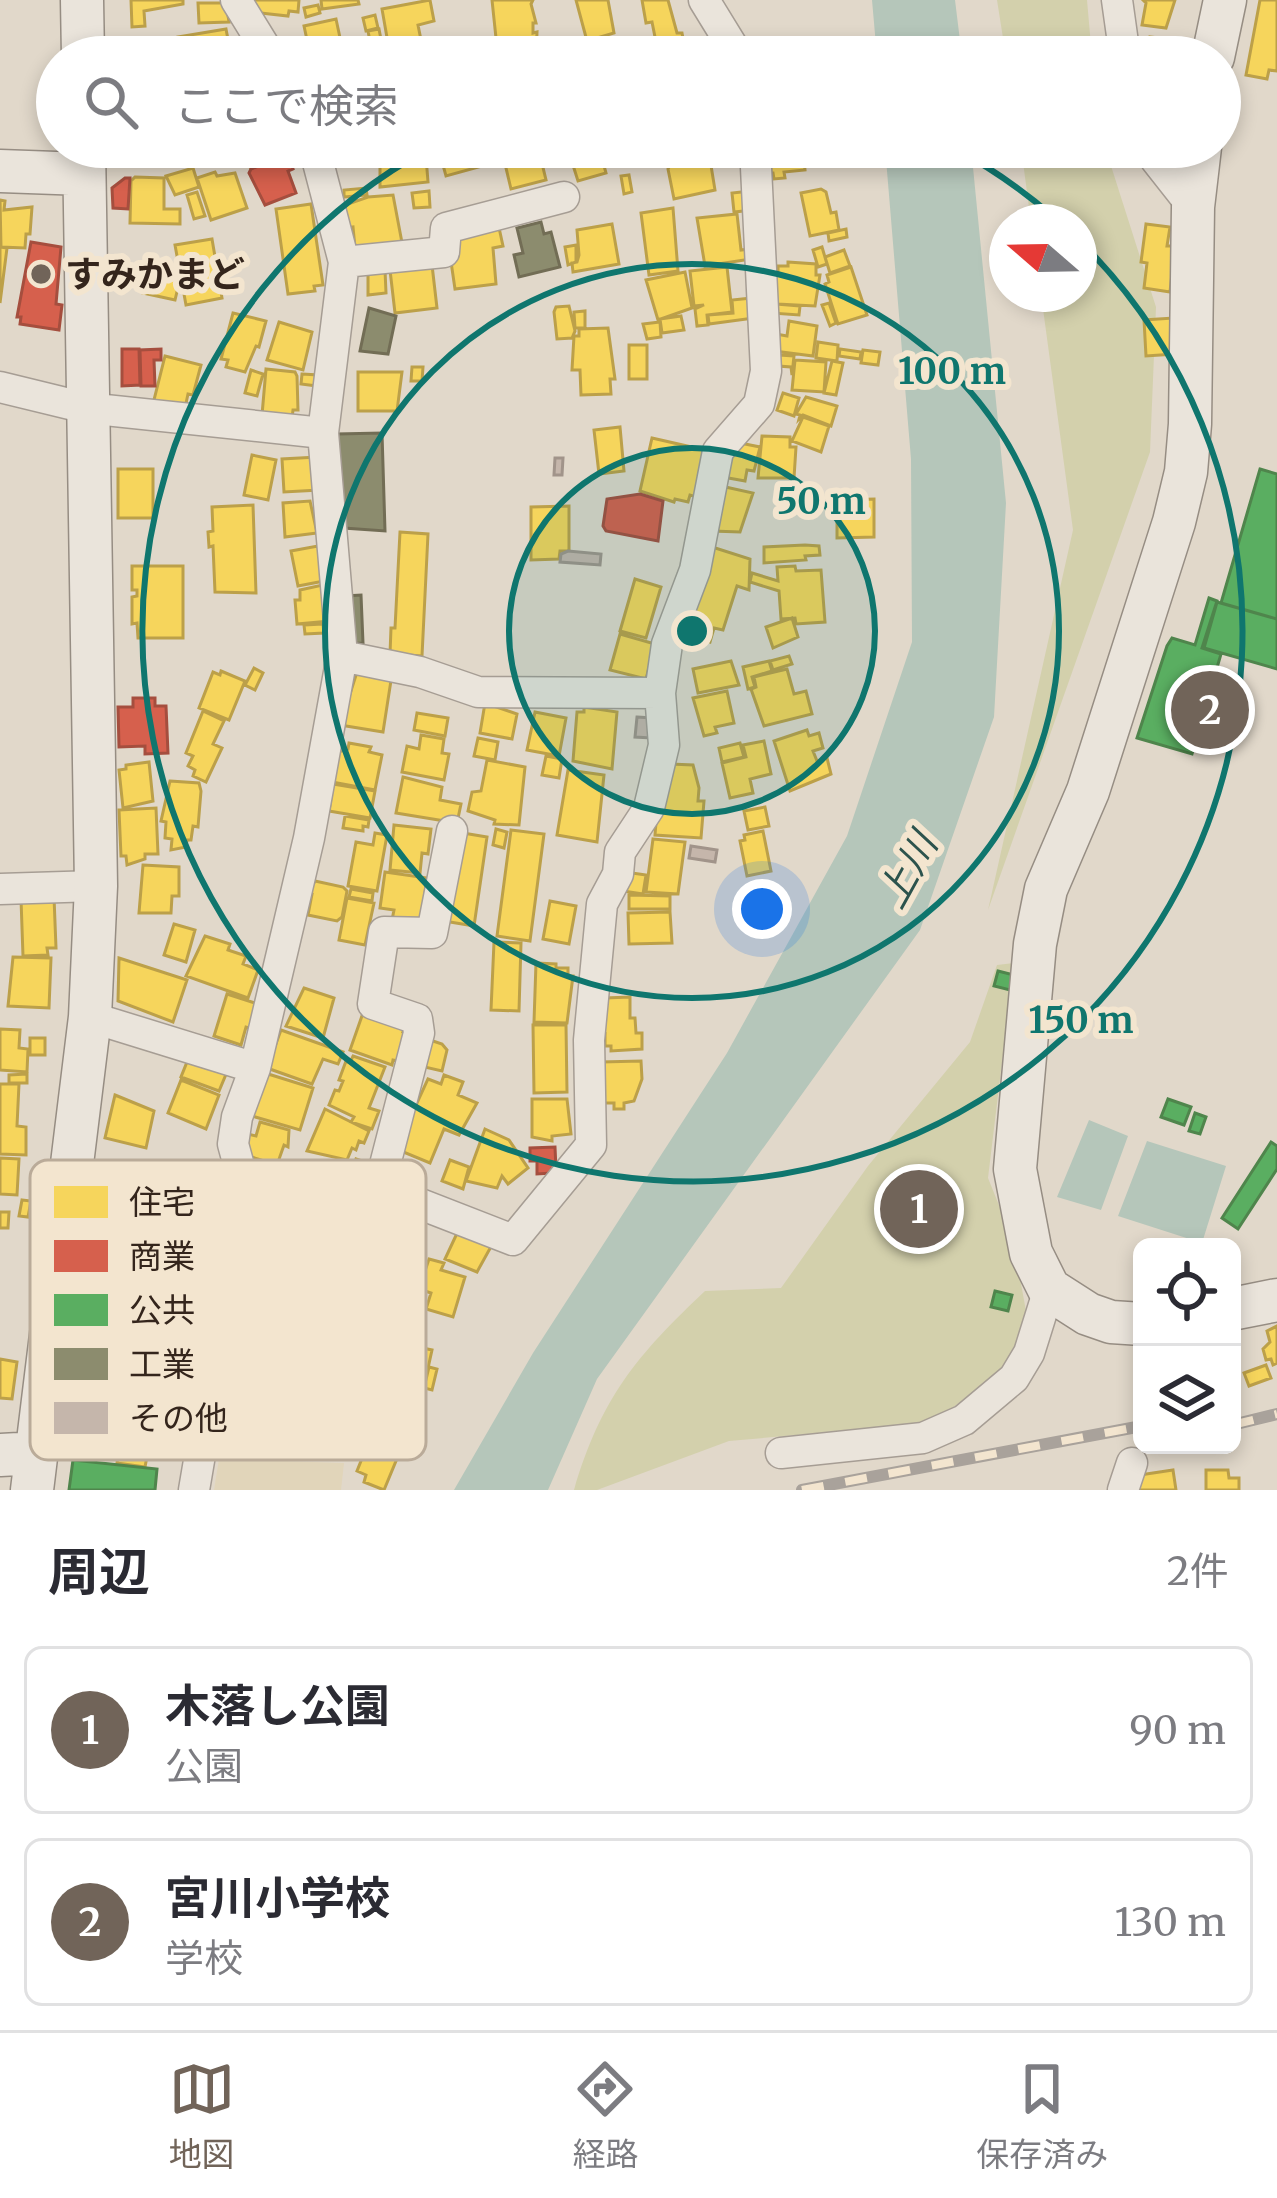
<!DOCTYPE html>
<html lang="ja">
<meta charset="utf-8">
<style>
:root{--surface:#fff;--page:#f7f7f7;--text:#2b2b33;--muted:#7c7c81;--line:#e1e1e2;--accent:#716459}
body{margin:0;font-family:Merriweather,"Noto Sans JP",serif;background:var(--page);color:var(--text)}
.controls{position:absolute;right:36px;bottom:36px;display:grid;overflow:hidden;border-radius:18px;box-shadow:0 6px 18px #0003}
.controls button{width:108px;height:108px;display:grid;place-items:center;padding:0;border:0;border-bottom:3px solid var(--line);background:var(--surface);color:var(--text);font:60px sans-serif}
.compass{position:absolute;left:989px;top:204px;width:108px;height:108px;border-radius:50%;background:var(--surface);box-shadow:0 6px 18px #0003;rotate:290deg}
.you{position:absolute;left:762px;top:909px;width:42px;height:42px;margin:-30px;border:9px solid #fff;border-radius:50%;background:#1a73e8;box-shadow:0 0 0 18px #1a73e833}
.badge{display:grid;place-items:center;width:78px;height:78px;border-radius:50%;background:var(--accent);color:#fff;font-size:39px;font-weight:700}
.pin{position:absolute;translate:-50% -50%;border:6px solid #fff;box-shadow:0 3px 12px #0006}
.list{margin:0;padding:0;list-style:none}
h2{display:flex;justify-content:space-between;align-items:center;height:156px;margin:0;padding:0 48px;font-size:51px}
h2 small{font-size:39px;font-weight:400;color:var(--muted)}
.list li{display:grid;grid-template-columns:78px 1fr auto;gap:36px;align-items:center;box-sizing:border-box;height:168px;margin:0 24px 24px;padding:0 24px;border:3px solid var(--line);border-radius:18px}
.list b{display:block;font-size:45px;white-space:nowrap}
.list p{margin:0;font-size:39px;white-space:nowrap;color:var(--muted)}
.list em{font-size:39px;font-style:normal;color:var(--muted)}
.icon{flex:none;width:66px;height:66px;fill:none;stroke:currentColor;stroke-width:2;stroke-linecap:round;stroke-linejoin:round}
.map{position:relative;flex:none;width:1277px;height:1490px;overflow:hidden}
.search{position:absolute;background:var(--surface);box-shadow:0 6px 18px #0003;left:36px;right:36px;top:36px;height:132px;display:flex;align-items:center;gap:30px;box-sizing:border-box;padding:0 42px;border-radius:66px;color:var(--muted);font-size:45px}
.sheet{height:540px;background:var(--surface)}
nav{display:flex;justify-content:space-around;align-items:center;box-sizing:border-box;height:168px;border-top:3px solid var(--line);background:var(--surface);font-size:33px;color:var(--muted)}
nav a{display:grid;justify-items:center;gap:6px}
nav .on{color:var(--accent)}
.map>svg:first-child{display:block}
</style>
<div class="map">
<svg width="1277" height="1490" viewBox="0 0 1277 1490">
<rect width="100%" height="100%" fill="#e1d8ca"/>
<path fill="#e1d5ba" d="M219 1459 344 1463 341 1490H214Z"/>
<path fill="#d3d0ac" d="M997 0H1087L1092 57H1006Z
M1021 147H1105L1156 307 1150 452 988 910 1073 530 1041 294H1079V222H1031Z
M1014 963 988 1178 1013 1240 1026 1311 1014 1350 999 1373 932 1423 729 1441 597 1490H574C601 1398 637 1355 705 1291L781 1288 868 1166 970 1042 997 965Z"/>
<path fill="#b5c6ba" d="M872 0H955L962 57H877Z
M885 147H971L1006 503 994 717 920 930 597 1379 548 1490H454L533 1353 727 1053 847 836 912 642 911 459Z
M1089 1120 1128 1136 1101 1210 1057 1197Z
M1147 1141 1226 1166 1202 1243 1118 1216Z"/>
<path fill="#f6d55c" stroke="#bca049" stroke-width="3" d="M131 0H183V4L144 11 145 26 132 27Z
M253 0H299L298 12 289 11 288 16 251 12Z
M321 0H358L359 4 322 9Z
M430 0 434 21 418 25 422 45 389 49 382 9Z
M492 0H533L531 4 536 23H533V33L537 32 536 57H498Z
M576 0H608L614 33 587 41Z
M642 0H668L677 33H682L684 44 689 43 691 57H659L652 22 646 23Z
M1143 0H1175L1166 28 1142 25 1146 3Z
M1260 0H1277V71L1269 70 1267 79 1246 75Z
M198 3H226L229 22 199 23Z
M318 5 320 13 306 17 304 8Z
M375 15 378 28 366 31 363 18Z
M336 19 342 47 310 54 304 26Z
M226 29 231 55 234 57H182L178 37Z
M379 29 383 50 372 52 368 31Z
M1150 37 1189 41 1187 57H1148Z
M242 147H277L280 154 250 167Z
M380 147H420L421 158 426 157 428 182 380 187Z
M438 147H482L486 165 446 176Z
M501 147H538L546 180 511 189Z
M565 147H599L606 173 578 181 572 162 563 165 558 149Z
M660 147 662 157 631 163 629 151Z
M670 147H708L715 190 674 199 668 169 673 159Z
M765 147 803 149 805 170 784 172 785 178 774 179 773 173H768Z
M193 168 199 187 175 195 166 176Z
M215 172 217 176 235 173 247 208 211 220 197 178Z
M629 175 632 192 624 194 621 176Z
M135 177 164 178V209H180V224L130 223 131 181Z
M366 188 367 195 344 197V190Z
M821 189 826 192 831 213 836 212 839 230 810 236 801 193Z
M429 191 430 207 414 208 412 193Z
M751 191 753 210 734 212 732 193Z
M197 192 205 216 194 219 187 195Z
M393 195 403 248H355L353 227 344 228 342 206 368 197Z
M0 200 5 201 4 210 32 207 30 234H26L25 248 1 247Z
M311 204 323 285 314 286 315 291 288 294 276 209Z
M673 208 678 271 649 275 641 213Z
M737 214 741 250 750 249 751 259 705 266 697 218Z
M498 223 503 246 493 248 496 284 455 289 449 248 463 232Z
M612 224 619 264 573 272 572 263 577 262 579 255 577 230Z
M1146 224 1170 227 1167 246H1175L1170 292 1144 288 1147 263 1141 262Z
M846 229 847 237 829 241 828 233Z
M212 239 222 298 186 305 175 245Z
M576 245V262L568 265 565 247Z
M0 247 7 248 0 303Z
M822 247 827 264 818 267 813 250Z
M844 250 850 266 830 273 825 257Z
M788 262 816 264V275H820L815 306 777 304 773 271H778V266H788Z
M432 265 437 308 395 313 390 270Z
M727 267 732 312 707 315 708 325 697 326 695 309 704 305 694 306 690 271Z
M851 267 867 315 838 324 825 284 829 282 827 275Z
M368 270H385L386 293 368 295Z
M147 272 180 279 175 300 143 293Z
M685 272 692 308 658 320 646 280Z
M752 298 754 318 709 324 708 315 733 313 732 300Z
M829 303 836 323 830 326 822 305Z
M776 304 800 306 799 315 771 313Z
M569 306 575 331 572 338 557 339 554 312 556 307Z
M585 311V328H575L574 312Z
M233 313 266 321 259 347 256 346 245 372 226 367 228 360 221 359Z
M681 316 684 330 662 333 660 319Z
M1173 318 1175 354 1146 356 1144 320Z
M789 321 817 326 813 356 774 351 776 334 787 336Z
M279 322 312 332 303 370 267 360Z
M660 322 661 337 647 339 643 324Z
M608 328 615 379H610L611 394 581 395 580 370H572L574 336H579V329Z
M818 342 838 345 837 361 816 358Z
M629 345H647V379H629Z
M840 349 861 352 860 359 839 356Z
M863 350 880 352 878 365 861 363Z
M779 355 794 356 792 375 791 367 778 366Z
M165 356 201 365 193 395 188 394 185 408 154 400Z
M795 360 826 362 824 392 792 390Z
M832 361 843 363 836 395 824 393Z
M412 367H423L422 381H411Z
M266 369 295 372 297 376 298 410H293L292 418 262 415Z
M251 370 263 374 257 396 245 393Z
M358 372H402L397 411H358Z
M302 374 318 375 317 386 301 384Z
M783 393 799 398 794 416 777 410Z
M806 397 837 406 831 426 803 415 799 419 800 415 796 414Z
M803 417 829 426 821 452 792 441Z
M620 427 624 471 599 474 594 430Z
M762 436 790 437V447H796L794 478H758Z
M652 438 709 451 700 498 690 495 688 502 675 499 674 502 640 491Z
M740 443 760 447 754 471 747 470 745 481 723 477 731 447Z
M252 455 276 460 268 500 244 495Z
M317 457 319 490 284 492 282 459Z
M118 469H153V518H118Z
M721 486 753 493 740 532 712 531Z
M874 499V537L837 538V500Z
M310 501 317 533 285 537 283 503Z
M253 505 256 593 215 592 213 546 209 547 208 532 213 531 212 507Z
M569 506V551H560L559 559 531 560V507Z
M400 532 428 534 422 656 390 654 391 628H395Z
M805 545 819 546 820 555 805 556 806 560 764 563V547Z
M318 546 324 581 298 586 291 551Z
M709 546 750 559 749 590 737 586 723 630 714 628 710 642 702 639 701 642 681 636Z
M132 566H183V638H138L137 623 132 624V597L137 596V590H132Z
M795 566 796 571 821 570 825 622 796 624 795 618 781 619 779 591 750 582 752 573 778 581 777 567Z
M635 579 661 587 646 638 620 631Z
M327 584 330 621 297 624 295 600H300V590Z
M792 618 798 637 773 648 766 627Z
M323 624 324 633 305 634 304 625Z
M620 634 655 644 646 679 610 670Z
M789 656 792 664 773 670 770 661Z
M731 661 739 685 698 693 693 669Z
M769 661 772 671 752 677 755 687 748 689 743 667Z
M254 668 263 673 255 690 245 685Z
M358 669 392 674 383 732 340 725Z
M787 669 794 694 806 691 812 714 764 726 751 689 756 687 754 677Z
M221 671 245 681 229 720 199 708 213 672 220 675Z
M727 691 734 723 715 727 717 733 704 736 693 698Z
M485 703 517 714 512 739 480 733Z
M584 707 617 712 612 769 573 761 577 712H584Z
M203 711 224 721 213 744 222 748 206 782 193 776 195 770 188 766 193 756 186 753Z
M535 712 566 718 559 756 527 750Z
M417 713 448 718 445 736 414 730Z
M807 730 809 736 819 733 823 748 813 751 817 761 827 758 831 774 790 791 774 741Z
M421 735 444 739 442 753 449 754 444 780 402 772 407 746 419 749Z
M478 738 498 742 495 760 474 756Z
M764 741 771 774 750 779 753 793 730 798 722 763 746 757 743 745Z
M349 743 371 747 369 752 382 755 375 790 332 782 338 752 348 749Z
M740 743 744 757 722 762 719 748Z
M546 756 562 759 559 778 542 775Z
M487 760 525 767 519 825 494 824 495 820 468 811 472 792 481 791Z
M149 762 153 801 123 808 119 770 126 769V765Z
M670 764 693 765 699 788 698 801H704L701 838 655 835 658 798Z
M568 770 604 775 597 842 557 835Z
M403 777 442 787 440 800 461 804 457 823 396 813Z
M170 781 199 783 201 791 198 827 193 826 191 840H187L186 847 171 850 172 839 165 838 166 822 161 821Z
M333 784 375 791 370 818 329 811Z
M765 807 769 826 748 830 744 811Z
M156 808 158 854H145V859L127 865 126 856H121L119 810Z
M345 816 369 820 368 827 363 826V831L343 828Z
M394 825 431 829 428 854 422 853 420 873 390 870Z
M496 829 507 832 504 848 493 845Z
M511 830 544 834 530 941 497 936Z
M763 831 771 871 747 876 740 841 745 840 744 835Z
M457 832 487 837 474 926 444 921Z
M375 833 387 835 377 891 348 886 356 842 373 845Z
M653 839 685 842 678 894 646 892Z
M143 865 179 867V896H172L171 913H139Z
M385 872 427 878 421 923 392 920 394 910 380 908Z
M625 872 646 875 643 894 623 891Z
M315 881 343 887 347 891 342 917 337 921 308 915 312 894 308 893Z
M351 889 373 893 372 901 349 897Z
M629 895 670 896V909H629Z
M54 897 56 948H47L48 955 23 956 21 899Z
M347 898 374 903 365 945 339 940Z
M550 901 576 906 569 944 543 939Z
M670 912 672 943 629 944 628 913Z
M174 924 195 930 186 962 164 955Z
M205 936 230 944 228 950 246 956 243 964 258 970 248 998 186 976Z
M494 942 521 943 519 1011 491 1010Z
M13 957 51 958 49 1008 8 1006Z
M119 958 187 980 173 1022 118 1001Z
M536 963 556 964V968H568V976H573L567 1023 534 1022Z
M304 988 334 998 323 1038 286 1026Z
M227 994 261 1005 253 1029 246 1027 241 1045 214 1036Z
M630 997V1018H635L636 1033H642V1049L611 1051V1046H605V1034L601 1035 605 998Z
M363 1013 405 1027 403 1032 408 1033 398 1061 393 1060 392 1065 350 1050Z
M533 1025H566L567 1092 534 1093Z
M0 1029 20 1030 19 1048 28 1049 27 1072 0 1070Z
M281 1030 343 1052 338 1064 323 1059 312 1084 267 1068Z
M30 1038H45V1055H30Z
M427 1039 442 1044 447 1050 442 1071 420 1066Z
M193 1047 232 1060 219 1091 181 1077Z
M353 1056 385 1067 369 1108 379 1111 372 1129 351 1122 354 1117 329 1105 335 1090 339 1091 343 1081 339 1080 346 1061 350 1063Z
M641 1061 642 1079 634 1101 624 1103V1109H614V1103H601V1062Z
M265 1073 313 1088 300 1130 252 1116Z
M27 1074V1083H9V1075Z
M444 1075 463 1082 458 1095 477 1103 459 1135 444 1129 430 1163 396 1149 428 1079 441 1084Z
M181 1080 219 1095 206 1129 168 1113Z
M0 1084H19L17 1126 26 1127V1155L0 1154Z
M115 1095 154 1111 146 1148 105 1138Z
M532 1099H567L571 1134 552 1136V1141L532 1137Z
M325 1109 369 1131 364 1143 359 1141 356 1150 352 1148 347 1160 307 1151Z
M260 1122 289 1130 288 1147 284 1145 277 1165 242 1154 248 1134 256 1136Z
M485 1129 509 1140 528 1168 508 1184 502 1176 497 1188 466 1181Z
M0 1158 19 1159 17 1195 0 1194Z
M356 1159 374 1165 367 1182 350 1176Z
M450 1160 469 1167 463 1189 442 1181Z
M22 1200 31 1201 28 1217 19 1216Z
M0 1212H9L8 1228H0Z
M459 1229 493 1243 477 1272 445 1259Z
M429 1259 444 1263 441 1270 465 1277 453 1317 426 1309 431 1293 419 1289Z
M1277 1326V1363L1273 1365 1271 1359 1266 1360 1263 1349 1270 1342 1267 1331Z
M408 1345 432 1350 423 1391 399 1385 403 1365 399 1364Z
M0 1359 17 1362 12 1399 0 1398Z
M1266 1365 1271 1378 1249 1386 1244 1373Z
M429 1367 437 1369 432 1390 424 1388Z
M375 1410 411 1424 406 1451 401 1449 384 1490 364 1482 366 1475 357 1471 365 1451 359 1449Z
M119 1448 148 1451 145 1467 117 1463Z
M1173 1470 1176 1490H1136L1133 1476Z
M1206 1470H1228L1229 1478H1239V1490H1206Z"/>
<path fill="#d6604d" stroke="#a54e3e" stroke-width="3" d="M283 156 284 160 289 158 293 169 288 171 296 193 265 205 249 173 251 169Z
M125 178H130L128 209 113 208 112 188Z
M31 242 61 247 56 304 62 305 59 330 20 324 21 317H17Z
M122 349H139L140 385 122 386Z
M161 349V360H154L155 386H141L140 350Z
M640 494 663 501 658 541 606 531 603 526 607 499Z
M133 698H155V706H166L168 753 145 754V746L119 747 118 707H133Z
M555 1147 556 1169H552V1173L537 1174V1161H530V1148Z"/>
<path fill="#5aae61" stroke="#4f854c" stroke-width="3" d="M1260 469 1277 474V619L1221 603Z
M1209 598 1217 601 1202 648 1221 654 1192 754 1137 738 1167 646 1172 638 1195 645Z
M1217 602 1277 619V669L1204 648Z
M1216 680 1227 684 1222 701 1210 698Z
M998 971 1014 975 1010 990 994 986Z
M1168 1099 1191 1107 1184 1125 1161 1117Z
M1195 1113 1206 1117 1200 1134 1189 1131Z
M1271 1142 1277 1146V1169L1238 1229 1222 1218Z
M995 1291 1012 1295 1008 1311 991 1307Z
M73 1460 157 1469 155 1490H69Z"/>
<path fill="#8c8c6e" stroke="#726d55" stroke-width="3" d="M541 222 544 234 551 232 560 267 519 277 514 255 523 253 517 228Z
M369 308 396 316 388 354 360 351Z
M382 433 385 531 344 528 337 434Z
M361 595 363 643 347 644 345 596Z"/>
<path fill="#c5b6ab" stroke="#a1948a" stroke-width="3" d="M555 458H563L562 475H554Z
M568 551 601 554 600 565 560 562 561 554Z
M637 717 652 718 651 738 635 737Z
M691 846 717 850 715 862 689 858Z"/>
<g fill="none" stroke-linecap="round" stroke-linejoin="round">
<defs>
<path id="street" d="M236 0 271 57
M704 0 739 57
M1117 0 1125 57
M1151 147 1156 160 1193 207
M344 262 444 252 446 228 564 197
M0 387 86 408 323 433
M342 656 420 672 478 692 660 693 667 644 695 570 718 451 759 404 766 371 755 147
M452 831 432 933 384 932 373 1004 417 1019 419 1033 379 1188 513 1240 591 1145 589 1040 602 904 618 874 620 852 649 808 664 745 660 693
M0 889 96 886
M90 1017 255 1068
M781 1453 923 1438 964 1420 1014 1378 1029 1353 1049 1289
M194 1490 209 1402 216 1306 242 1177 233 1144 237 1117 255 1068 309 838 342 656 323 433 344 262 314 147
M1123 1490 1132 1463"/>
<path id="secondary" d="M82 0 83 57
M1213 57 1225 0
M0 171 84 174
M1232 1309 1277 1300
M1142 1324 1111 1322 1088 1314 1049 1289 1031 1253 1015 1169 1035 944 1046 889 1088 791 1174 522 1186 472 1190 424 1193 207 1200 147
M0 1455 37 1453
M32 1490 90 1017 96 886 84 147"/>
</defs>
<use href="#street" stroke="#a69d94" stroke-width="33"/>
<use href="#secondary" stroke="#968d83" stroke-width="45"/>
<use href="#street" stroke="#eae4db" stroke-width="30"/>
<use href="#secondary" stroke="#eae4db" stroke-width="42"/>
<defs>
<path id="rail" d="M1232 1425 1277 1414
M802 1490 1142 1426"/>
</defs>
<use href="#rail" stroke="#a9a29b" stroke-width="12"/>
<use href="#rail" stroke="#f3e5cf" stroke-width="8" stroke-dasharray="22" stroke-linecap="butt"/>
</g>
<circle cx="692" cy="631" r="183" fill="#0f766e" fill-opacity=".12"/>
<g fill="none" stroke="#0f766e" stroke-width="6">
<circle cx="692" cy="631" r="183"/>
<circle cx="692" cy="631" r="367"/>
<path d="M954 148A550 550 0 0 1 1056 219M1081 242A550 550 0 1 1 430 148"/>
</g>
<circle fill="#716459" stroke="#f3e5cf" stroke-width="4.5" cx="41" cy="274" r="12"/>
<g text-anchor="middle" stroke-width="12" stroke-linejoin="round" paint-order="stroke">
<g font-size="36" font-weight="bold" fill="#34251c" stroke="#f3e5cf" text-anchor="start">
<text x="65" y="287">すみかまど</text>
</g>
<g font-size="39" font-style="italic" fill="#2c534d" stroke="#f3e5cf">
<text transform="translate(907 870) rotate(-61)" y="14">上川</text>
</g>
</g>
<rect x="30" y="1160" width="396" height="300" rx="18" fill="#f3e5cf" stroke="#baab99" stroke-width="3"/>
<rect x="54" y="1186" width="54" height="32" fill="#f6d55c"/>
<rect x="54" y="1240" width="54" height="32" fill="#d6604d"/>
<rect x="54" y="1294" width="54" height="32" fill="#5aae61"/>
<rect x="54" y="1348" width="54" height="32" fill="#8c8c6e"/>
<rect x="54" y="1402" width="54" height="32" fill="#c5b6ab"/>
<g font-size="33" fill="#34251c">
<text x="129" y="1214">住宅</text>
<text x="129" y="1268">商業</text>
<text x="129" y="1322">公共</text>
<text x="129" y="1376">工業</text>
<text x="129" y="1430">その他</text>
</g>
<circle cx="692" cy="631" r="18" fill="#0f766e" stroke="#f3e5cf" stroke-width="6"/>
<g font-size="36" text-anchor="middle" font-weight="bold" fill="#0f766e" stroke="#f3e5cf" stroke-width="12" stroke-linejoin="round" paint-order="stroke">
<text x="952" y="384">100 m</text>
<text x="821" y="514">50 m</text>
<text x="1081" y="1033">150 m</text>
</g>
</svg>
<div class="controls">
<button><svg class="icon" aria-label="locate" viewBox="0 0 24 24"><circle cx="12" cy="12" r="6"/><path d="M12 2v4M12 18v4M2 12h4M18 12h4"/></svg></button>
<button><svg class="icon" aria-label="layers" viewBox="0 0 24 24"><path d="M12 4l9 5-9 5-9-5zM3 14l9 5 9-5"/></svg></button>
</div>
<svg class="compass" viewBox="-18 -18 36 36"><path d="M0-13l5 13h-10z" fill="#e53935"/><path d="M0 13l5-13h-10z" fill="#7c7c81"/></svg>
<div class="you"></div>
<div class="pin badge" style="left:919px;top:1209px">1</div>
<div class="pin badge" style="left:1210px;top:710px">2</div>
<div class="search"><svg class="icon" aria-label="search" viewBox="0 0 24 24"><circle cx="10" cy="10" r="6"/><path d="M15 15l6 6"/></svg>ここで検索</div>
</div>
<section class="sheet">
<h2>周辺<small>2件</small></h2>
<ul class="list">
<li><span class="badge">1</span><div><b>木落し公園</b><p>公園</p></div><em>90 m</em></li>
<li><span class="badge">2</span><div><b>宮川小学校</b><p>学校</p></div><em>130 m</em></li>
</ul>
</section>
<nav>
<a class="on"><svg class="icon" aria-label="map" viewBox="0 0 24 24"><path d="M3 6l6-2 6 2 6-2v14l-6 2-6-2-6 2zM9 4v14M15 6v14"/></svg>地図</a>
<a><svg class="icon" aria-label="directions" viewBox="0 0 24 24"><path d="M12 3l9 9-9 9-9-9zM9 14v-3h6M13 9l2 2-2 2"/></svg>経路</a>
<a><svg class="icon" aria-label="saved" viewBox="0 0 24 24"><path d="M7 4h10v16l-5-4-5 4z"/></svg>保存済み</a>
</nav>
